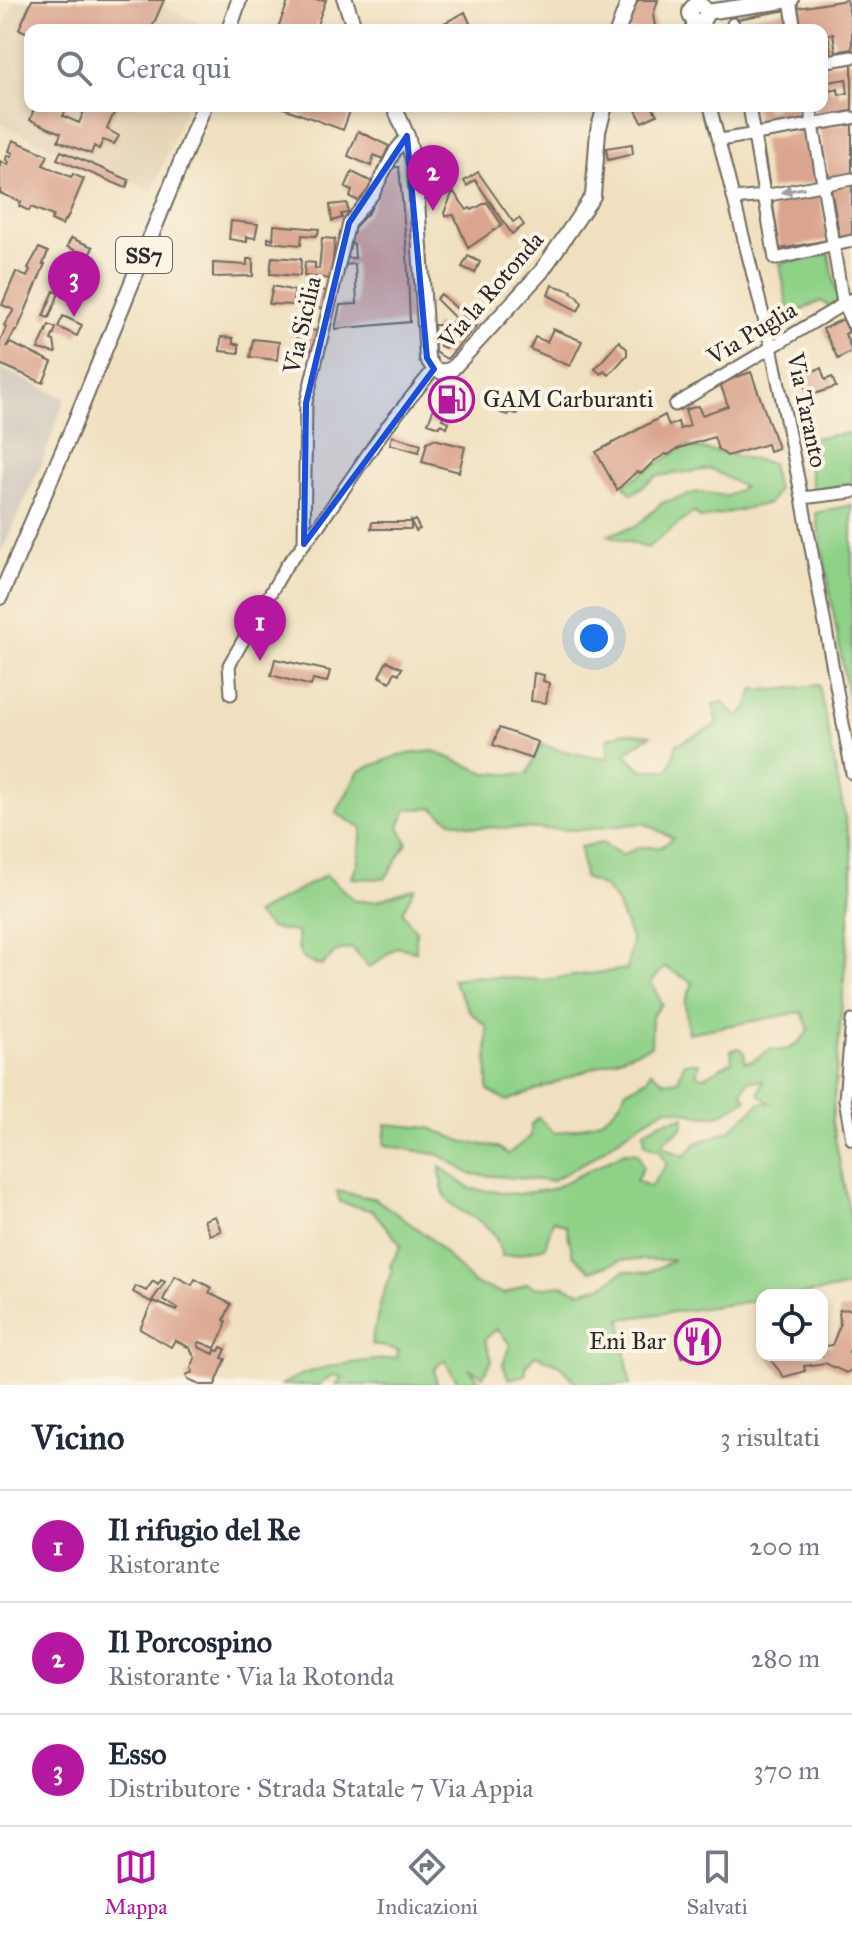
<!DOCTYPE html>
<html lang="it">
<meta charset="utf-8">
<style>
:root{--surface:#fff;--page:#f2f2f3;--text:#1f2937;--muted:#747a83;--line:#e0e1e3;--accent:#b5179e}
body{margin:0;font-family:"IM FELL Great Primer",serif;background:var(--page);color:var(--text)}
.controls{position:absolute;right:24px;bottom:24px;display:grid;overflow:hidden;border-radius:16px;box-shadow:0 4px 12px #0003}
.controls button{width:72px;height:72px;display:grid;place-items:center;padding:0;border:0;border-bottom:2px solid var(--line);background:var(--surface);color:var(--text);font:40px sans-serif}
.you{position:absolute;left:594px;top:638px;width:28px;height:28px;margin:-20px;border:6px solid #fff;border-radius:50%;background:#1a73e8;box-shadow:0 0 0 12px #1a73e833}
.badge{display:grid;place-items:center;width:52px;height:52px;border-radius:50%;background:var(--accent);color:#fff;font-size:26px;font-weight:700}
.pin{position:absolute;translate:-50% -66px;filter:drop-shadow(0 2px 4px #0008)}
.pin::after{content:'';position:absolute;top:42px;width:28px;height:24px;background:inherit;clip-path:polygon(0 0,100% 0,50% 100%)}
.list{margin:0;padding:0;list-style:none}
h2{display:flex;justify-content:space-between;align-items:center;height:104px;margin:0;padding:0 32px;font-size:34px}
h2 small{font-size:26px;font-weight:400;color:var(--muted)}
.list li{display:grid;grid-template-columns:52px 1fr auto;gap:24px;align-items:center;box-sizing:border-box;height:112px;padding:0 32px;border-top:2px solid var(--line)}
.list b{display:block;font-size:30px;white-space:nowrap}
.list p{margin:0;font-size:26px;white-space:nowrap;color:var(--muted)}
.list em{font-size:26px;font-style:normal;color:var(--muted)}
.icon{flex:none;width:44px;height:44px;fill:none;stroke:currentColor;stroke-width:2;stroke-linecap:round;stroke-linejoin:round}
.map{position:relative;flex:none;width:852px;height:1385px;overflow:hidden}
.search{position:absolute;background:var(--surface);box-shadow:0 4px 12px #0003;left:24px;right:24px;top:24px;height:88px;display:flex;align-items:center;gap:20px;box-sizing:border-box;padding:0 28px;border-radius:16px;color:var(--muted);font-size:30px}
.sheet{height:440px;background:var(--surface)}
nav{display:flex;justify-content:space-around;align-items:center;box-sizing:border-box;height:112px;border-top:2px solid var(--line);background:var(--surface);font-size:22px;color:var(--muted)}
nav a{display:grid;justify-items:center;gap:4px}
nav .on{color:var(--accent)}
.map>svg:first-child{display:block}
</style>
<div class="map">
<svg width="852" height="1385" viewBox="0 0 852 1385">
<rect width="100%" height="100%" fill="#fcf5e5"/>
<filter id="ink" filterUnits="userSpaceOnUse"><feTurbulence type="fractalNoise" baseFrequency=".0125" numOctaves="2"/><feDisplacementMap in="SourceGraphic" scale="16" xChannelSelector="R" yChannelSelector="G"/><feConvolveMatrix kernelMatrix="1 2 1 2 8 2 1 2 1" color-interpolation-filters="sRGB"/></filter>
<filter id="wash" filterUnits="userSpaceOnUse"><feTurbulence type="fractalNoise" baseFrequency=".006" numOctaves="4" result="noise"/><feDisplacementMap in="SourceGraphic" scale="32" xChannelSelector="R" yChannelSelector="G"/><feGaussianBlur stdDeviation="1.8" result="paint"/><feColorMatrix in="noise" values="0 0 0 0 0 0 0 0 0 0 0 0 0 0 0 0 0 1.4 0 .05"/><feComposite in="paint" operator="in"/></filter>
<g filter="url(#wash)">
<rect width="100%" height="100%" fill="#f0e0c0"/>
<path fill="#e3d1b4" d="M15 0H152L212 30H30V106H186L152 192 0 124V35Z"/>
<path fill="#cbc3b8" d="M0 368 65 398 44 458 0 554Z"/>
<path fill="#90d188" stroke="#5e7e5a" stroke-width="2" d="M829 254 838 302 829 306 821 301 789 316 780 263Z
M852 433V484L813 490 804 439Z
M686 446 771 463 777 490 770 503 701 519 694 512 647 548 608 535 636 526 662 503 698 492 728 496 743 487 711 469 657 476 632 494 623 485Z
M852 505V719L816 513Z
M819 685 852 854V885L832 1122 852 1227V1287L795 1295H762V1300L621 1319 630 1385H578L560 1365 535 1355 526 1365V1375L509 1379 503 1365 510 1344 497 1329 485 1339 492 1360 483 1376 469 1368 483 1385H460L444 1360 434 1369 437 1385H336L342 1377 332 1375 319 1385H281C314 1364 358 1362 397 1358L398 1350 371 1344 382 1297 392 1270 390 1266 401 1245 373 1211 340 1202 337 1191 376 1199 430 1238 473 1283 505 1294 527 1283 537 1288 562 1285 580 1292 604 1285 624 1271 647 1273 674 1260H622L591 1271 573 1255 566 1226 553 1220 545 1247 521 1254 502 1256C500 1249 497 1238 492 1232 467 1205 440 1217 440 1167L471 1189 518 1194 552 1189 625 1152 638 1153 643 1168 636 1180 650 1187 667 1164 660 1150 645 1145 644 1131 661 1122 684 1117 682 1128 662 1143 669 1150 685 1156 696 1143 729 1131 760 1103H770L759 1094 763 1080 748 1081 742 1093 747 1099C710 1125 708 1115 667 1108L635 1127 591 1159 551 1181 470 1174 440 1155 384 1145 386 1124 430 1128 464 1142 498 1147 508 1154 531 1136V1125L538 1117 554 1133C583 1129 616 1121 625 1091L647 1079 651 1071 665 1082 678 1080 684 1063H699L696 1074 704 1077 732 1061 731 1050 740 1048 744 1052 745 1062 752 1061 770 1049C788 1054 799 1044 809 1030L802 1012 688 1033 685 1002 693 983 665 967 651 982 662 1004 652 1016 651 1046 507 1101 488 1090 487 1027 470 1012 452 979 478 976 543 980 627 969 632 941 616 901 604 887 584 878 580 847 602 843 622 855 640 847H661L673 838 644 823 581 830 475 827 451 821 433 808 407 809 399 826 407 843 385 879 352 878 358 861 362 828 336 813 359 771 399 755 433 751 486 773 527 775 541 744C563 753 585 756 609 758L607 739 624 732 651 735 625 753 642 770H669L677 744 717 725 713 704 723 702 737 717 747 708 754 689 776 690Z
M326 875 356 901H377L415 888 402 912 416 931V951L397 947 369 968 352 948 337 951 322 966C297 960 299 955 297 932L270 928 255 914Z"/>
<g id="blocks">
<path fill="#daa48e" fill-rule="evenodd" d="M32 0H164L151 30H57L39 22 35 30H30V34L19 29Z
M289 0H326L315 30H277Z
M638 0H658L653 16 656 30H627V22Z
M847 0 852 26V49L836 52 833 33 830 34H828L831 52 822 54V30H802L798 8Z
M787 10 790 30H740L738 19Z
M465 12 473 30H430L456 17Z
M852 60V111L818 117 816 106H822V66ZM846 79 848 93 839 95 838 89 830 91 828 82Z
M35 106H68L63 116 79 123 85 109 79 106H117L107 129 119 136 114 144 103 140 99 149 94 146 91 154 58 141 61 133 30 120Z
M278 106H352L343 130Z
M634 106H652L657 115 642 122Z
M755 106H765L766 111 776 109 775 106H804L806 120 758 128Z
M852 123V174L829 178 820 128Z
M358 131 389 146 383 159 374 155 371 166 348 156Z
M809 132 818 181 770 189 762 139Z
M13 140 48 155 43 165 71 177 73 174 84 179 66 221 64 220 62 225 51 220 53 216 31 207 29 211 19 206 21 202 0 193V161L8 165 9 162 6 160 7 155 12 156 13 153 9 151Z
M632 144 633 154 608 160 606 148Z
M61 151 129 180 126 188 57 159Z
M399 167 407 254 410 322 335 329 340 305 357 304 355 264 343 265 348 258H355L354 244 347 243 350 232 370 211 389 168Z
M352 172 374 183 363 203 350 197 352 191 345 188Z
M478 172 513 222 519 218 524 225 512 234 475 180 467 186 464 181Z
M852 185V236L840 238 831 189Z
M453 191 467 210 470 208 472 210 487 202 502 225 468 248 454 215 445 216 444 213Z
M819 191 828 240 780 249 772 199Z
M347 203 348 213 341 214 342 218 332 221 330 205Z
M231 221 258 224 255 238 247 237V242L229 239Z
M274 225 319 229 318 234 315 236 302 235 301 245 268 242V238L273 239Z
M71 238 93 247 89 256 67 247Z
M322 238 335 239 331 279 304 276 305 262 315 263V269H319Z
M39 248 48 252 43 264H45L17 331H15L6 347 10 343 52 362 43 383 0 364V342L6 327 4 325 14 310 2 305 16 272 27 277 30 270 28 268Z
M468 256 480 262 475 273 462 267Z
M272 257 301 259 300 276 270 274Z
M247 259H253V276L213 277V263L247 265Z
M71 266 83 272 76 288 67 284 69 280 63 277Z
M552 285 572 291 571 293 577 296 582 303 578 311 548 295Z
M273 286 295 291 292 305 269 304Z
M307 288 327 291 323 309 303 304Z
M54 291 59 293 49 318 43 316Z
M441 294 476 326 447 359 435 352 434 325H439L440 346 445 348 454 337 446 330 455 318 436 299Z
M63 316 82 325 77 336 58 327Z
M843 319 849 332 845 334 852 351 838 359 823 329Z
M49 325 56 328 51 340 54 341 56 353 38 349Z
M298 329 319 331 314 350 295 348Z
M553 329 582 341 570 366 530 349 535 337 547 342Z
M221 337 233 338V344H239V353L220 351Z
M253 339 279 342 277 360 250 357Z
M619 341 627 349V355L609 375 604 371 601 374 595 369Z
M821 368 825 380 832 377 836 387 808 396 801 375Z
M751 372 778 448 769 451 767 444 727 456 718 449 714 437 677 449 668 455 666 454 654 461 642 473 636 472 617 490 596 452 665 415 669 426 678 422 680 429 690 426 685 410 698 406 702 415 728 406 720 383Z
M437 400 448 404 442 419 449 422 447 427 441 424 439 427 428 423Z
M504 401 519 405 520 402 530 404 529 407 519 405 517 414 509 412 508 415 501 413Z
M392 436 421 444 419 452 390 444Z
M434 439 465 447 459 472 422 462 427 442Z
M415 520 420 529 416 531 411 522V529H371L372 522H411Z
M275 659 330 671 327 682 313 679 311 686 271 675Z
M387 661 402 668 399 674 395 672 390 682 379 676Z
M534 673 544 675 543 681 549 683 546 703 531 701Z
M499 728 538 742 532 759 493 745Z
M215 1216 221 1231 210 1235 204 1220Z
M175 1276 192 1285 195 1279 212 1288 209 1293 231 1304 224 1320 226 1321 225 1328 215 1348 200 1342 198 1344 200 1348 214 1354 215 1350 219 1351 221 1347 226 1349 222 1358 226 1359 215 1385H200L188 1380 186 1375 193 1372 191 1368 195 1358 190 1348 175 1340 171 1347 140 1329 153 1301 177 1311 178 1308 163 1300Z
M161 1280 165 1282 151 1302 133 1292 136 1286 146 1291 153 1281 158 1285Z
M852 1309V1344L849 1352 852 1354V1370L846 1373 825 1363 804 1366 805 1371 784 1377 767 1355H822V1347L832 1345 840 1325 839 1310Z
M708 1328 712 1352 681 1357 677 1334Z"/>
</g>
</g>
<g filter="url(#ink)">
<use href="#blocks" fill-opacity="0" stroke="#706a5f" stroke-width="2"/>
<g fill="none" stroke-linecap="round" stroke-linejoin="round">
<defs>
<path id="minor" d="M790 0 795 30
M692 19 693 30
M733 24 735 30
M704 30V19
M822 62 852 57
M710 106 771 346 802 498 852 773
M749 106 775 259 852 241
M810 106 843 303 852 323
M720 140 852 118
M734 199 764 196 852 179
M675 405 852 299
M802 498 852 492
M304 544 306 403 349 223 373 194 395 151 407 136
M231 694 229 665 286 566 319 525 385 429 434 369
M852 1021 845 1099 852 1139"/>
<path id="major" d="M345 0 355 30
M690 13a8 8 0 1 1 16 0a8 8 0 1 1-16 0Z
M706 12 791 0
M229 30 239 0
M618 30 629 0
M394 106 407 136 415 169 427 358 434 369 443 372 452 369 541 272 593 196 598 131 605 106
M0 597 73 427 204 106"/>
</defs>
<use href="#minor" stroke="#706a5f" stroke-width="15"/>
<use href="#major" stroke="#706a5f" stroke-width="18"/>
<use href="#minor" stroke="#fff" stroke-width="11"/>
<use href="#major" stroke="#fff" stroke-width="14"/>
</g>
<defs><path id="oneway-solid" d="M-6-.8H1V-3.2L6.5 0L1 3.2V.8H-6Z" transform="scale(2)"/></defs>
<use fill="#a0a0a0" href="#oneway-solid" transform="translate(793 190) rotate(169)"/>
</g>
<path fill="#1d4ed8" fill-opacity="0.2" stroke="#1d4ed8" stroke-width="6" stroke-linejoin="round" d="M407 136 427 358 434 369 304 544 306 403 349 223Z"/>
<defs>
<symbol id="fuel-ring" viewBox="-11 -11 22 22"><circle r="9.5" fill="#fcf5e5" stroke="#b5179e" stroke-width="1.5"/><path d="M-5.5-6h7V0h2V4h1.3V-2.5L3-4.5l.8-.8L6-3V5H2.5V1h-1V6h-7ZM-4.2-4.7v3.2H.2V-4.7Z" fill="#b5179e"/></symbol>
<symbol id="restaurant-ring" viewBox="-11 -11 22 22"><circle r="9.5" fill="#fcf5e5" stroke="#b5179e" stroke-width="1.5"/><path d="M-5-6h1v4h1v-4h1v4h1v-4h1v5L-1.5 .5V6h-2V.5L-5-1ZM5-6V6H3V1.5H1.5Q1.5-4 5-6Z" fill="#b5179e"/></symbol>
</defs>
<g fill-rule="evenodd">
<use href="#fuel-ring" x="426" y="374" width="51" height="51"/>
<use href="#restaurant-ring" x="672" y="1316" width="51" height="51"/>
</g>
<g text-anchor="middle" stroke-width="8" stroke-linejoin="round" paint-order="stroke">
<rect fill="#fcf5e5" stroke="#6a6863" stroke-width="2" x="116" y="237" width="56" height="36" rx="6"/>
<g font-size="22" font-weight="bold" fill="#2b2b2b">
<text x="144" y="263">SS7</text>
</g>
<g font-size="24" fill="#2b2b2b" stroke="#fcf5e5">
<text transform="translate(491 290) rotate(-49)" y="8">Via la Rotonda</text>
<text transform="translate(302 325) rotate(-77)" y="8">Via Sicilia</text>
<text transform="translate(752 333) rotate(-31)" y="8">Via Puglia</text>
<text transform="translate(807 410) rotate(78)" y="8">Via Taranto</text>
</g>
<g font-size="24" fill="#2b2b2b" stroke="#fcf5e5" text-anchor="start">
<text x="483" y="407">GAM Carburanti</text>
<text x="666" y="1349" text-anchor="end">Eni Bar</text>
</g>
</g>
</svg>
<div class="controls">
<button><svg class="icon" aria-label="locate" viewBox="0 0 24 24"><circle cx="12" cy="12" r="6"/><path d="M12 2v4M12 18v4M2 12h4M18 12h4"/></svg></button>
</div>
<div class="you"></div>
<div class="pin badge" style="left:260px;top:661px">1</div>
<div class="pin badge" style="left:433px;top:211px">2</div>
<div class="pin badge" style="left:74px;top:317px">3</div>
<div class="search"><svg class="icon" aria-label="search" viewBox="0 0 24 24"><circle cx="10" cy="10" r="6"/><path d="M15 15l6 6"/></svg>Cerca qui</div>
</div>
<section class="sheet">
<h2>Vicino<small>3 risultati</small></h2>
<ul class="list">
<li><span class="badge">1</span><div><b>Il rifugio del Re</b><p>Ristorante</p></div><em>200 m</em></li>
<li><span class="badge">2</span><div><b>Il Porcospino</b><p>Ristorante · Via la Rotonda</p></div><em>280 m</em></li>
<li><span class="badge">3</span><div><b>Esso</b><p>Distributore · Strada Statale 7 Via Appia</p></div><em>370 m</em></li>
</ul>
</section>
<nav>
<a class="on"><svg class="icon" aria-label="map" viewBox="0 0 24 24"><path d="M3 6l6-2 6 2 6-2v14l-6 2-6-2-6 2zM9 4v14M15 6v14"/></svg>Mappa</a>
<a><svg class="icon" aria-label="directions" viewBox="0 0 24 24"><path d="M12 3l9 9-9 9-9-9zM9 14v-3h6M13 9l2 2-2 2"/></svg>Indicazioni</a>
<a><svg class="icon" aria-label="saved" viewBox="0 0 24 24"><path d="M7 4h10v16l-5-4-5 4z"/></svg>Salvati</a>
</nav>
